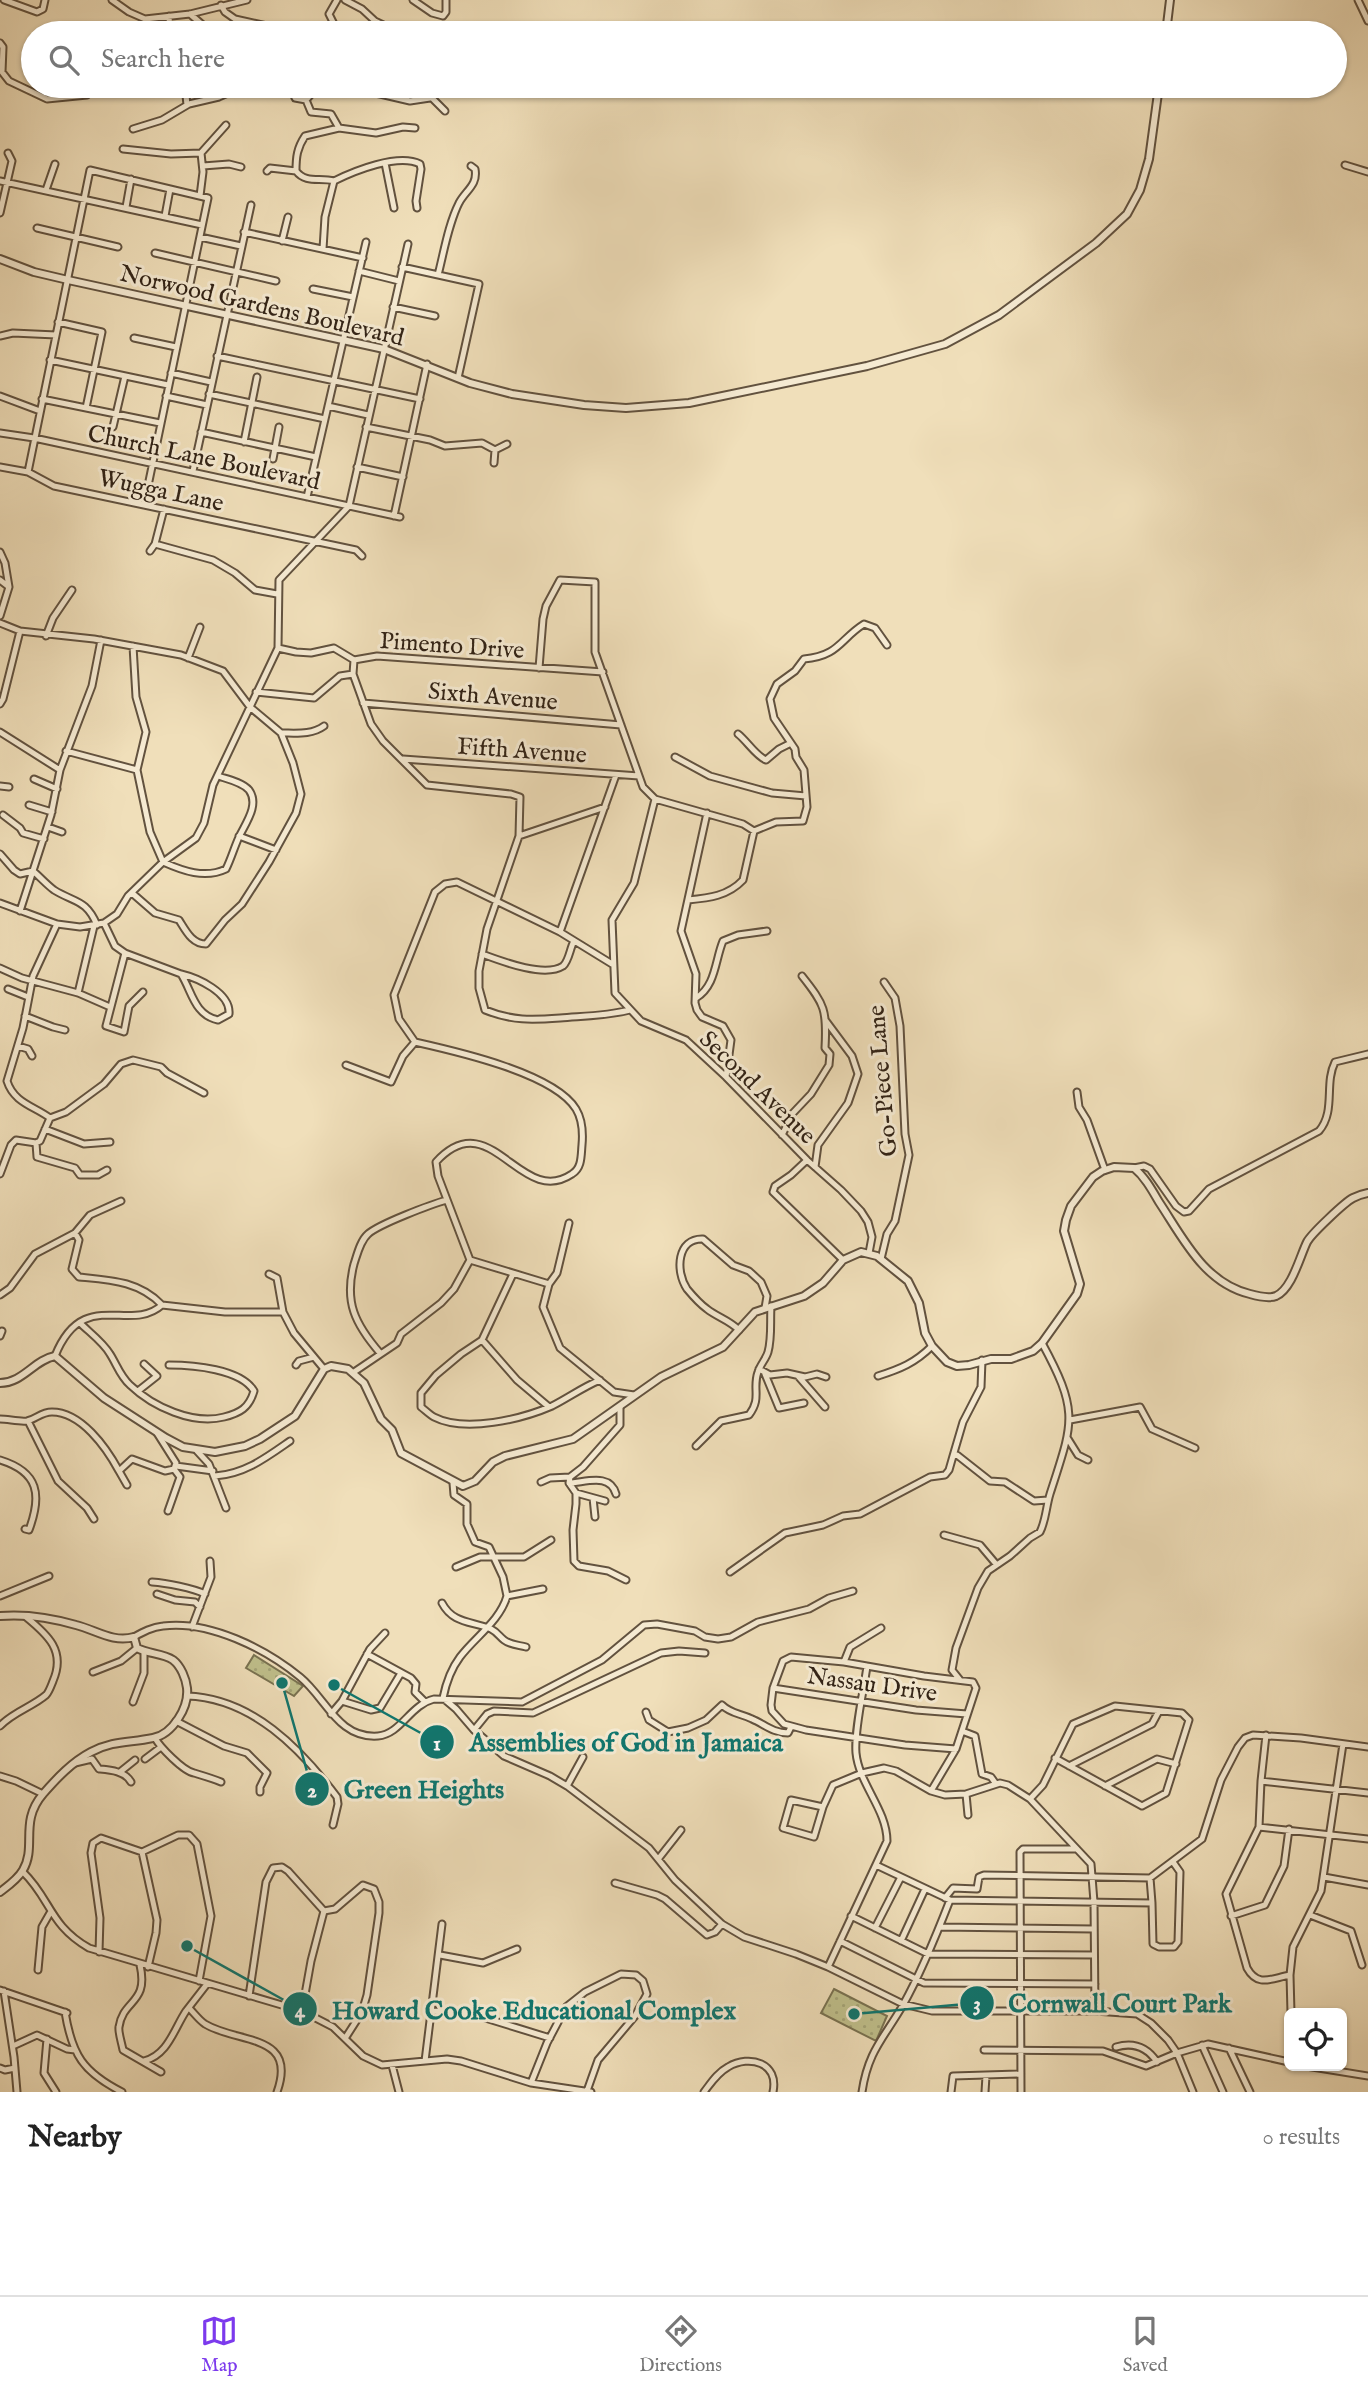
<!DOCTYPE html>
<style>
:root{--surface:#fff;--page:#f2f2f2;--text:#222;--muted:#767676;--line:#e0e0e0;--accent:#7c3aed}
body{margin:0;font-family:"IM FELL English",serif;background:var(--page);color:var(--text)}
.controls{position:absolute;right:21px;bottom:21px;display:grid;overflow:hidden;border-radius:10px;box-shadow:0 2px 5px #0004}
.controls button{width:63px;height:63px;display:grid;place-items:center;padding:0;border:0;border-bottom:2px solid var(--line);background:var(--surface);color:var(--text);font:35px sans-serif}
.list{margin:0;padding:0;list-style:none}
h2{display:flex;justify-content:space-between;align-items:center;height:91px;margin:0;padding:0 28px;font-size:30px}
h2 small{font-size:23px;font-weight:400;color:var(--muted)}
.icon{flex:none;width:38px;height:38px;fill:none;stroke:currentColor;stroke-width:2;stroke-linecap:round;stroke-linejoin:round}
.map{position:relative;flex:none;width:1368px;height:2092px;overflow:hidden}
.search{position:absolute;background:var(--surface);box-shadow:0 2px 5px #0004;left:21px;right:21px;top:21px;height:77px;display:flex;align-items:center;gap:18px;box-sizing:border-box;padding:0 24px;border-radius:38px;color:var(--muted);font-size:26px}
.sheet{height:203px;background:var(--surface)}
nav{display:flex;justify-content:space-around;align-items:center;box-sizing:border-box;height:98px;border-top:2px solid var(--line);background:var(--surface);font-size:19px;color:var(--muted)}
nav a{display:grid;justify-items:center;gap:4px}
nav .on{color:var(--accent)}
.map>svg:first-child{display:block}
</style>
<div class="map">
<svg width="1368" height="2092" viewBox="0 0 1368 2092">
<defs>
<pattern id="park-dots" width="8" height="8" patternUnits="userSpaceOnUse" patternTransform="scale(1.75)"><rect width="8" height="8" fill="#c0c08c"/><path d="M2 2h.1M6 6h.1" fill="none" stroke="#a5a578" stroke-width="1.8" stroke-linecap="round"/></pattern>
</defs>
<rect width="100%" height="100%" fill="#f0dfba"/>
<filter id="stains"><feTurbulence type="fractalNoise" baseFrequency=".00286" numOctaves="4"/><feColorMatrix values="0 0 0 0 .2 0 0 0 0 .09 0 0 0 0 .02 0 0 0 .5 -.17"/></filter>
<radialGradient id="worn" r=".72"><stop offset=".6" stop-color="#630" stop-opacity="0"/><stop offset="1" stop-color="#630" stop-opacity=".3"/></radialGradient>
<path fill="url(#park-dots)" stroke="#797251" stroke-width="2" d="M254 1655 303 1686 294 1696 246 1668Z
M834 1989 887 2016 876 2041 821 2013Z"/>
<g fill="none" stroke-linecap="round" stroke-linejoin="round">
<defs>
<path id="minor" d="M4 0 37 12 43 9 45 0
M112 0 129 12 145 19 190 14 247 0
M345 0 362 9 375 21 398 32
M413 0 432 13 443 16 446 12V0
M1358 0 1368 21
M221 5 225 12 235 19 276 28 325 33
M190 14 205 27 208 33
M169 16 170 33
M334 24 329 14 337 0
M0 43 3 47 2 72 9 81 47 99 87 95
M185 86 187 105
M256 86 257 89 263 86
M291 86 295 98 306 100 312 93 350 87 410 101 430 98 441 90
M431 97 445 111
M306 100 311 112 331 114 339 128 305 136C297 148 296 157 296 171 306 184 320 177 334 181L325 217 323 249
M339 128 376 133 403 127 415 128
M133 129 162 120 189 104 219 97 244 86
M123 149 171 154 201 153 203 172 200 196
M201 153 226 125
M385 163 394 208
M1345 165 1368 172
M203 166 229 164 241 167
M267 171 270 168 296 171
M0 181 202 225
M334 181C354 171 398 153 420 164L421 169 416 201 417 208
M46 190 55 164
M126 207 131 179
M0 213 12 161 8 153
M165 216 170 189
M37 228 118 247
M244 232 363 258
M200 237 241 246
M282 241 288 217
M155 253 276 281
M402 267 479 284 458 378
M359 271 399 281
M438 275C444 252 448 225 459 203 466 190 478 185 475 169L471 166
M313 289 353 297
M393 307 435 316
M58 322 102 332 86 408
M0 336 13 333 56 335
M134 338 176 347
M217 356 420 399
M50 360 168 385
M171 373 211 382
M209 394 325 419
M0 396 40 411
M166 396 207 405
M42 399 160 423
M328 406 368 415
M113 427 125 376
M366 427 430 440 445 446 482 443 495 450 507 444
M201 432 316 457
M0 433 34 438 400 517
M244 442 257 377
M273 459 279 427
M494 463 495 450
M0 467 28 472 54 486 356 550 362 556
M357 467 403 477
M193 471 251 205
M28 472 90 170 208 198 144 505
M307 497 366 242
M394 516 427 364
M155 544 213 560 235 573 255 590 277 594
M150 551 155 544 164 509
M0 552 5 563 9 587
M0 580 9 587 0 616
M0 623 20 631 94 639 181 655 223 671 250 707 281 733 293 763 301 794 296 813 269 862 242 904 225 920 206 944C192 944 186 931 179 920L155 913 132 893
M46 636 53 618 72 590
M133 646 136 697 146 732 137 770
M278 648 296 652 311 653 334 648 354 660
M188 658 200 627
M354 660 353 674 371 724 383 741 427 785 511 794 520 797 519 836 487 929 479 971V988L485 1010C512 1021 532 1020 560 1018 584 1016 606 1016 630 1010
M354 660 377 656 603 672
M539 668 543 619 546 606 560 580 595 582V652L643 787 655 799 743 824 754 831 743 880C728 896 709 898 688 900
M256 692 314 698 340 676 353 674
M363 703 621 725
M0 704 3 699 20 631
M0 732 60 770
M281 733C296 733 312 735 324 726
M738 734C747 741 756 756 766 760L779 749 791 743
M66 751 137 770 150 832 163 862C183 871 205 879 226 869 231 859 234 848 239 837 245 824 260 805 249 790 242 782 227 779 218 776
M675 757 710 776 772 793 806 796
M403 759 639 776
M34 779 57 789
M0 786 9 787
M655 799 634 883 612 920 615 993 641 1021 686 1040 726 1077 807 1160 841 1190 861 1211 868 1222 872 1237 869 1253
M29 805 52 812
M707 813 681 931 696 974 695 1003 697 1010 702 1017 723 1026 731 1040 726 1077
M3 815 20 828 23 833 44 839
M48 827 62 832
M754 831 776 822 803 821 807 807 804 770 796 757 795 749 774 718 770 699 777 684 795 671 804 659C839 656 840 639 864 624L875 628 887 645
M239 836 276 850
M519 836 605 807
M0 854 14 870 20 874 33 871C40 877 47 885 54 890 75 903 86 899 97 925
M0 903 57 924 80 927 104 923 117 914 128 896 163 862 196 838 204 823 213 785 278 648 279 580 349 506 408 244
M20 911 51 815 60 770 92 686 101 640
M104 923 115 946 125 953 181 974C192 991 194 1015 218 1020L229 1014C231 993 198 978 181 974
M560 932 616 775
M125 953 106 1026 124 1032 129 1006 143 992
M482 954C501 961 544 978 563 966 569 961 570 948 574 941
M0 968 22 978 78 993 110 1007
M8 989 28 997
M78 993 94 926
M696 998C716 986 715 960 723 941L738 935 767 931
M25 1016 53 1027 65 1030
M415 1042C455 1051 554 1073 576 1109 582 1119 583 1134 582 1145 581 1156 582 1168 572 1174 520 1209 491 1102 436 1162L438 1176 470 1260
M18 1046 28 1049 32 1056
M346 1065 391 1082 403 1056 415 1042 399 1019 394 995 435 892 445 884 457 882 560 932 612 964
M1077 1092 1079 1107 1087 1120 1105 1170
M50 1118C34 1106 14 1103 7 1081L23 1028 33 976 57 924
M45 1129 84 1144 110 1142
M782 1135 793 1113 811 1094 829 1065 830 1054 825 1048C827 1010 825 1005 802 976
M36 1143 37 1157 75 1168 80 1175H98L107 1170
M807 1160 791 1175 775 1186 773 1192 843 1260
M815 1167 818 1145 848 1103 858 1074 852 1056 826 1021
M1134 1168 1144 1166 1150 1169 1176 1206 1184 1212 1189 1211 1209 1189 1319 1131C1336 1111 1324 1084 1335 1062L1368 1054
M0 1174 11 1145 16 1140 36 1143 40 1141 50 1118 66 1112 104 1084 121 1064 133 1060 161 1067 167 1073 204 1093
M75 1233 90 1215 121 1201
M881 1259 887 1234 895 1221 909 1155 905 1134 900 1026 895 998 884 982
M470 1260 549 1284 543 1307 560 1348 614 1392 634 1395
M269 1274 277 1278 283 1312
M513 1274 482 1340 461 1354 436 1375 421 1393V1407C425 1410 430 1415 434 1417 465 1433 522 1419 552 1406 568 1398 583 1387 600 1380
M549 1284 557 1273 569 1223
M0 1295 10 1288 35 1254 75 1233 79 1240 72 1269 79 1277C110 1280 139 1281 162 1305
M80 1323C89 1332 103 1342 110 1354 117 1365 120 1376 130 1385 153 1407 193 1425 224 1417 240 1413 249 1408 254 1391 241 1369 193 1365 169 1365
M739 1330C729 1320 717 1317 707 1309 700 1304 692 1295 687 1289 675 1271 677 1238 703 1239L733 1265 749 1271 761 1282 767 1296 765 1308
M0 1336 2 1331
M482 1340 517 1380 549 1407
M380 1353C355 1324 344 1302 354 1264 357 1255 360 1241 368 1234 379 1224 432 1204 447 1200
M55 1356C83 1286 130 1334 162 1305L225 1312H283L294 1333 324 1369
M296 1365 299 1361 314 1357
M759 1369 770 1375 787 1373 805 1377 817 1374 826 1377
M354 1372 397 1343 401 1334 441 1303 454 1289 470 1260
M765 1374 779 1408 804 1403
M798 1376 825 1407
M878 1376C900 1369 915 1363 932 1346
M138 1391 157 1376 144 1364
M620 1407V1425L583 1467 570 1477 569 1483 576 1493V1504L573 1530 574 1561 579 1566 608 1571 626 1580
M0 1419C8 1419 19 1422 27 1421 36 1419 41 1412 52 1412 81 1412 106 1447 119 1471L132 1459 165 1471 174 1469 176 1463 157 1433
M1070 1420 1140 1407 1152 1429 1195 1448
M28 1421 58 1481 87 1508 94 1519
M1068 1439 1078 1455 1088 1460
M696 1446 721 1421 749 1415C762 1398 752 1389 758 1372 760 1365 766 1359 768 1352 772 1338 770 1321 771 1306
M197 1451 209 1464 226 1508
M953 1456 963 1422 981 1387 982 1360
M0 1460C39 1472 42 1495 29 1530L25 1529
M176 1466 213 1471
M119 1471 127 1485
M215 1476C245 1474 267 1457 290 1441
M541 1482 550 1478 570 1477
M569 1483C587 1482 610 1473 616 1494
M576 1493 605 1501
M593 1498 595 1517
M168 1511 180 1477 174 1469
M944 1535 980 1545 996 1564
M456 1567 480 1557H524L551 1540
M730 1572 785 1533 823 1525 843 1516 860 1514 930 1477 945 1475 949 1470 953 1456 957 1455 990 1481 1005 1482 1034 1501 1048 1500
M152 1582C166 1583 193 1588 205 1594
M157 1594 175 1600 195 1602 200 1607
M0 1596 49 1576
M507 1596 543 1589
M442 1603C453 1624 472 1621 491 1629 497 1632 499 1636 504 1640 510 1645 519 1645 526 1647
M192 1627 211 1577 210 1561
M134 1637C143 1632 152 1627 163 1626 209 1620 266 1649 300 1677 326 1698 338 1739 378 1736 401 1734 410 1705 434 1699L522 1702 602 1660 644 1625 657 1624 695 1631 705 1637 718 1639 731 1637 758 1622 809 1609 829 1598 853 1591
M367 1654 411 1678 416 1684 415 1692 424 1701
M844 1662 850 1647 881 1628
M93 1672 121 1661 137 1648
M960 1680 952 1670 956 1648 978 1588 988 1571 1010 1556 1030 1538 1040 1532C1046 1520 1046 1507 1050 1494 1073 1422 1080 1413 1042 1343
M773 1688 916 1710 967 1714
M187 1696C252 1698 301 1749 337 1797L338 1804 333 1825
M443 1698 456 1709 474 1730 504 1756 550 1776 567 1786 649 1848 675 1880 722 1924 744 1937 796 1954 828 1967 903 2004 932 2011H1095L1137 2014 1151 2023 1168 2040 1177 2053 1193 2092
M443 1698C446 1683 451 1669 460 1657 475 1637 500 1621 507 1596L503 1577 489 1547 475 1542 467 1524V1504L454 1495 453 1483
M342 1701 371 1710 380 1708 401 1673
M133 1702 144 1673V1651
M646 1712 649 1720 668 1732 688 1728 706 1720 722 1705C731 1714 740 1713 752 1719 764 1724 773 1733 788 1733L791 1727
M331 1714 342 1701 370 1649 385 1633
M176 1721 224 1746 247 1753 267 1773 260 1787V1792
M0 1726C13 1712 32 1707 46 1695 49 1692 51 1686 53 1681 66 1651 48 1635 26 1617
M474 1730 487 1714 494 1711 533 1713 661 1653 679 1651 705 1653
M962 1731 975 1736 982 1774 991 1777 996 1784
M1266 1735 1261 1781 1259 1827 1226 1894 1247 1968C1258 1988 1272 1978 1290 1975
M155 1738C160 1747 183 1771 194 1773 204 1776 211 1778 221 1782
M145 1759 161 1747
M75 1763 92 1759 99 1769C110 1770 125 1771 131 1782
M1069 1766 1152 1724 1159 1711
M120 1772 135 1760
M0 1776 16 1781 43 1794
M1261 1781 1368 1793
M567 1786 583 1757
M1105 1786 1157 1759 1176 1764
M931 1791 956 1749 976 1688 973 1682 924 1676 844 1662 791 1657 783 1661 773 1688 771 1705 772 1711 784 1724 806 1730 905 1745 956 1749
M966 1794 968 1815
M1030 1799 1043 1785 1073 1724 1115 1706 1182 1713 1189 1720 1166 1793 1142 1806 1055 1758
M823 1807 791 1800 783 1828 814 1837 823 1807 833 1785 862 1773 884 1768 896 1771 931 1791 945 1795 966 1794 1000 1783 1008 1785 1030 1799 1091 1864 1094 1902 1095 2011
M1259 1827 1368 1839
M142 1852 157 1920 156 1933 148 1967
M659 1858 681 1830
M876 1865 950 1900 1152 1903 1153 1944 1159 1947H1174L1178 1942 1180 1872 1173 1862
M23 1872C51 1899 49 1925 89 1948L302 2011 333 2027 363 2056 382 2065 447 2059 461 2061 531 2083 591 2092
M1324 1877 1368 1885
M1150 1878 1152 1903
M615 1883 657 1895 665 1899 707 1935 715 1932 722 1924
M945 1898 953 1888 977 1889 979 1877 984 1875 1150 1878 1202 1839 1221 1780 1238 1747 1245 1738 1253 1735 1301 1738 1368 1747
M1310 1915 1351 1931 1362 1965
M851 1916 928 1954 1094 1955
M1231 1916 1265 1905 1284 1866 1289 1829
M940 1927 1093 1929
M875 1928 901 1877
M840 1941 924 1983 1095 1984
M901 1941 925 1889
M99 1952 100 1918 91 1853 93 1843 101 1838 142 1852 178 1835H189L197 1844 211 1916 199 1981
M440 1955 483 1963 517 1949
M140 1965C149 2004 123 1999 119 2027 118 2032 122 2044 123 2050L161 2072
M828 1967 887 1841C887 1810 859 1784 856 1753 854 1730 864 1690 867 1666
M38 1970 42 1927 50 1913
M0 1990 67 2013
M4 1991 14 2057 17 2092
M249 1996 266 1882 273 1868 282 1867 288 1871 324 1911 335 1909 363 1885 374 1889 379 1902V1913L367 1995 362 2012 346 2037
M189 2008C194 2013 199 2020 205 2024 238 2044 298 2033 277 2092
M302 2011 311 1961 324 1911
M432 2011 469 2013 550 2038
M65 2012C72 2055 83 2072 122 2092
M1291 2013 1290 1975 1293 1947 1321 1891 1343 1744
M47 2039 44 2073 56 2092
M1202 2045 1223 2092
M13 2046 37 2035 67 2049 75 2050
M1116 2047C1133 2042 1147 2047 1157 2062
M1229 2048 1250 2092
M984 2050 1103 2051 1146 2066 1177 2053 1208 2044 1289 2062
M144 2061C168 2055 174 2029 186 2011 193 2002 200 1993 207 1984
M425 2061 442 1924
M392 2065 399 2092
M1306 2066 1368 2076
M0 2068 5 2070 15 2068
M531 2083 547 2043 566 2007 585 1992 621 1974 636 1975 643 1981 647 1994 635 2016 598 2060 587 2091
M704 2092C711 2083 717 2073 728 2067 750 2054 779 2063 773 2092
M862 2092C868 2051 884 2038 903 2005 922 1971 936 1936 950 1900
M951 2092 953 2076 1021 2074
M985 2092 986 2076
M1021 2092 1020 1852 1023 1849H1077"/>
<path id="tertiary" d="M1166 33 1170 0
M0 259 34 272 68 280 384 349 470 383 512 394 584 405 626 408 689 403 867 366 945 344 999 315 1096 243 1127 214 1140 190 1149 159 1159 86
M0 1383C23 1383 34 1360 55 1356L104 1398 166 1438 183 1447 215 1452 245 1446 260 1439 295 1416 324 1369 331 1366 348 1369 364 1383 381 1419 392 1430 401 1453 463 1486 475 1481 493 1462 505 1456 573 1439 661 1377 723 1347 755 1312 804 1296 823 1283 843 1260 861 1252 877 1256 908 1281 919 1303 925 1333 932 1346 947 1362 957 1366 969 1365 991 1359H1011L1033 1351 1042 1343 1077 1294 1080 1284 1064 1231 1066 1220 1071 1206 1093 1177 1102 1171 1114 1167 1134 1168C1145 1177 1152 1190 1159 1202 1183 1238 1204 1283 1250 1294 1257 1296 1268 1299 1276 1296 1292 1289 1300 1256 1307 1242 1311 1234 1345 1202 1353 1198 1357 1196 1363 1194 1368 1193
M0 1616C25 1614 52 1618 76 1625 96 1630 113 1643 134 1637L137 1648C148 1654 163 1653 173 1660 181 1666 186 1679 187 1688 189 1707 173 1734 153 1738 130 1743 114 1740 91 1752 72 1762 57 1778 43 1794 19 1822 37 1846 23 1870 18 1879 8 1886 0 1892"/>
</defs>
<use href="#minor" stroke="#62523f" stroke-width="9"/>
<use href="#tertiary" stroke="#62523f" stroke-width="10"/>
<use href="#minor" stroke="#f5ead2" stroke-width="5"/>
<use href="#tertiary" stroke="#f5ead2" stroke-width="6"/>
</g>
<g text-anchor="middle" stroke-width="6" stroke-linejoin="round" paint-order="stroke">
<g font-size="24" fill="#322316" stroke="#f5ead2">
<text transform="translate(262 305) rotate(13)" y="8">Norwood Gardens Boulevard</text>
<text transform="translate(204 457) rotate(12)" y="8">Church Lane Boulevard</text>
<text transform="translate(161 490) rotate(12)" y="8">Wugga Lane</text>
<text transform="translate(452 645) rotate(4)" y="8">Pimento Drive</text>
<text transform="translate(493 696) rotate(5)" y="8">Sixth Avenue</text>
<text transform="translate(522 750) rotate(4)" y="8">Fifth Avenue</text>
<text transform="translate(882 1081) rotate(-95)" y="8">Go-Piece Lane</text>
<text transform="translate(758 1087) rotate(44)" y="8">Second Avenue</text>
<text transform="translate(872 1684) rotate(8)" y="8">Nassau Drive</text>
</g>
</g>
<path fill="none" stroke="#0f766e" stroke-width="2.5" d="M334 1685L437 1742M282 1683L312 1789M854 2014L977 2003M187 1946L300 2009"/>
<g fill="#0f766e" stroke="#f5ead2" stroke-width="2.5">
<circle cx="334" cy="1685" r="7"/>
<circle cx="282" cy="1683" r="7"/>
<circle cx="854" cy="2014" r="7"/>
<circle cx="187" cy="1946" r="7"/>
<circle cx="437" cy="1742" r="18"/>
<circle cx="312" cy="1789" r="18"/>
<circle cx="977" cy="2003" r="18"/>
<circle cx="300" cy="2009" r="18"/>
</g>
<g font-size="21" text-anchor="middle" font-weight="bold" fill="#fff">
<text x="437" y="1750">1</text>
<text x="312" y="1797">2</text>
<text x="977" y="2010">3</text>
<text x="300" y="2017">4</text>
</g>
<g font-size="26" text-anchor="middle" font-weight="bold" fill="#0f766e" stroke="#f5ead2" stroke-width="6" stroke-linejoin="round" paint-order="stroke">
<text x="626" y="1751">Assemblies of God in Jamaica</text>
<text x="424" y="1798">Green Heights</text>
<text x="1120" y="2012">Cornwall Court Park</text>
<text x="534" y="2019">Howard Cooke Educational Complex</text>
</g>
<rect width="100%" height="100%" filter="url(#stains)"/>
<rect width="100%" height="100%" fill="url(#worn)"/>
</svg>
<div class="controls">
<button><svg class="icon" aria-label="locate" viewBox="0 0 24 24"><circle cx="12" cy="12" r="6"/><path d="M12 2v4M12 18v4M2 12h4M18 12h4"/></svg></button>
</div>
<div class="search"><svg class="icon" aria-label="search" viewBox="0 0 24 24"><circle cx="10" cy="10" r="6"/><path d="M15 15l6 6"/></svg>Search here</div>
</div>
<section class="sheet">
<h2>Nearby<small>0 results</small></h2>
<ul class="list">
</ul>
</section>
<nav>
<a class="on"><svg class="icon" aria-label="map" viewBox="0 0 24 24"><path d="M3 6l6-2 6 2 6-2v14l-6 2-6-2-6 2zM9 4v14M15 6v14"/></svg>Map</a>
<a><svg class="icon" aria-label="directions" viewBox="0 0 24 24"><path d="M12 3l9 9-9 9-9-9zM9 14v-3h6M13 9l2 2-2 2"/></svg>Directions</a>
<a><svg class="icon" aria-label="saved" viewBox="0 0 24 24"><path d="M7 4h10v16l-5-4-5 4z"/></svg>Saved</a>
</nav>
